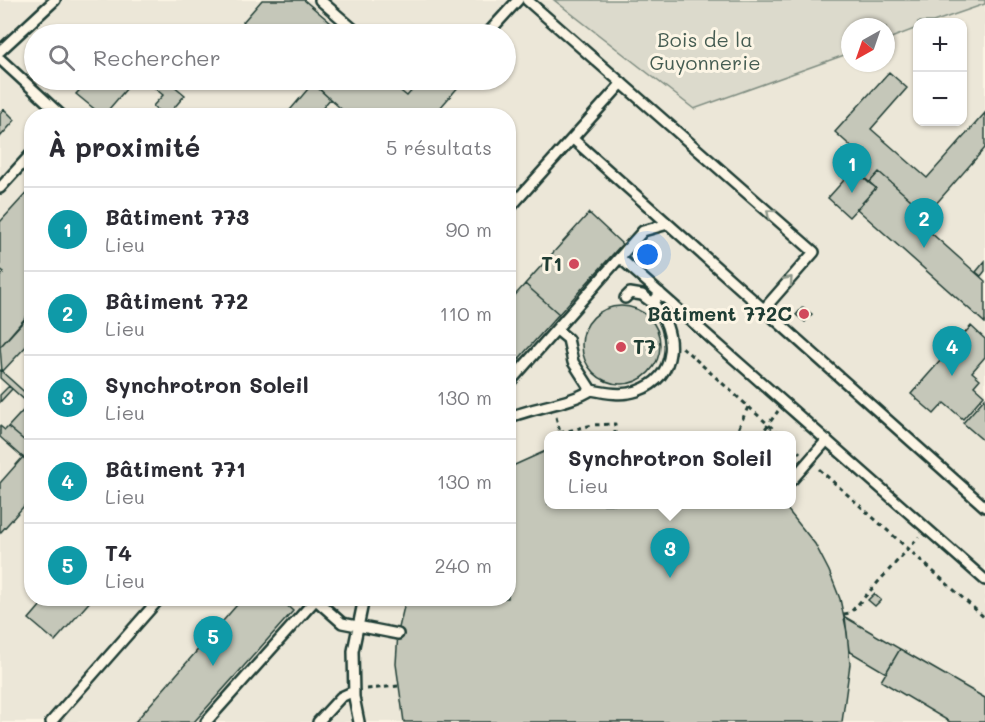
<!DOCTYPE html>
<html lang="fr">
<meta charset="utf-8">
<style>
:root{--surface:#fff;--page:#f7f7f7;--text:#2b2b33;--muted:#7c7c81;--line:#e1e1e2;--accent:#7c3aed}
body{margin:0;font-family:Mali,sans-serif;background:var(--page);color:var(--text)}
.controls{position:absolute;right:18px;top:18px;display:grid;overflow:hidden;border-radius:12px;box-shadow:0 2px 4px #0004}
.controls button{width:54px;height:54px;display:grid;place-items:center;padding:0;border:0;border-bottom:2px solid var(--line);background:var(--surface);color:var(--text);font:30px sans-serif}
.compass{position:absolute;left:841px;top:18px;width:54px;height:54px;border-radius:50%;background:var(--surface);box-shadow:0 2px 4px #0004;rotate:220deg}
.you{position:absolute;left:648px;top:255px;width:21px;height:21px;margin:-15px;border:4px solid #fff;border-radius:50%;background:#1a73e8;box-shadow:0 0 0 9px #1a73e833}
.badge{display:grid;place-items:center;width:39px;height:39px;border-radius:50%;background:var(--accent);color:#fff;font-size:20px;font-weight:700}
.pin{position:absolute;translate:-50% -50px;filter:drop-shadow(0 2px 3px #0008)}
.pin::after{content:'';position:absolute;top:32px;width:21px;height:18px;background:inherit;clip-path:polygon(0 0,100% 0,50% 100%)}
.popup{position:absolute;left:544px;top:431px;width:252px;height:78px;box-sizing:border-box;display:grid;place-content:center;border-radius:12px;background:var(--surface);filter:drop-shadow(0 2px 4px #0005);font-size:20px;white-space:nowrap;color:var(--muted)}
.popup b{font-size:22px;color:var(--text)}
.popup::after{content:'';position:absolute;left:50%;top:100%;margin-left:-12px;border:12px solid transparent;border-top-color:var(--surface)}
.list{margin:0;padding:0;list-style:none}
h2{display:flex;justify-content:space-between;align-items:center;height:78px;margin:0;padding:0 24px;font-size:26px}
h2 small{font-size:20px;font-weight:400;color:var(--muted)}
.list li{display:grid;grid-template-columns:39px 1fr auto;gap:18px;align-items:center;box-sizing:border-box;height:84px;padding:0 24px;border-top:2px solid var(--line)}
.list b{display:block;font-size:22px;white-space:nowrap}
.list p{margin:0;font-size:20px;white-space:nowrap;color:var(--muted)}
.list em{font-size:20px;font-style:normal;color:var(--muted)}
.icon{flex:none;width:33px;height:33px;fill:none;stroke:currentColor;stroke-width:2;stroke-linecap:round;stroke-linejoin:round}
.map{position:relative;flex:none;width:985px;height:722px;overflow:hidden}
.search{position:absolute;background:var(--surface);box-shadow:0 2px 4px #0004;left:24px;top:24px;width:492px;height:66px;display:flex;align-items:center;gap:15px;box-sizing:border-box;padding:0 21px;border-radius:33px;color:var(--muted);font-size:22px}
.panel{position:absolute;background:var(--surface);box-shadow:0 2px 4px #0004;left:24px;top:108px;width:492px;height:498px;border-radius:24px}
.map>svg:first-child{display:block}
</style>
<div class="map">
<svg width="985" height="722" viewBox="0 0 985 722">
<rect width="100%" height="100%" fill="#fcf5e5"/>
<filter id="ink" filterUnits="userSpaceOnUse"><feTurbulence type="fractalNoise" baseFrequency=".0167" numOctaves="2"/><feDisplacementMap in="SourceGraphic" scale="12" xChannelSelector="R" yChannelSelector="G"/><feConvolveMatrix kernelMatrix="1 2 1 2 8 2 1 2 1" color-interpolation-filters="sRGB"/></filter>
<g filter="url(#ink)">
<path fill="#ece7d8" fill-rule="evenodd" d="M0 0H554L694 109 850 53V63H886V40L917 28 918 122H962V22H933L985 4V722H0ZM34 34H506V80H34ZM32 116H508V598H32ZM548 436H792V504H548Z"/>
<path fill="#dcdacc" stroke="#7e8c80" stroke-width="1.5" d="M554 0H985V4L933 22H918L917 28 886 40V27H850V53L694 109Z"/>
<path fill="#c5c7b9" stroke="#1f3d34" stroke-width="1.5" d="M262 0H304L344 34H257L243 22Z
M889 72 907 88 871 129 927 178 985 113V148L927 214 879 172 869 183 854 169 864 158 835 132Z
M65 80H77L69 87 63 82Z
M89 80H134L103 116 76 94Z
M145 80H167L185 95 167 116H164L153 106 163 95Z
M309 80H387L407 96 421 80H455L461 84 433 116H349Z
M313 83 330 99 321 110 327 116H285Z
M4 109 15 120 0 137V113Z
M854 169 876 188 849 217 828 198Z
M879 172 918 206 911 215 985 281V323L857 209 876 188 869 183Z
M32 187V312L0 347V277L4 272 0 269V222Z
M589 213 622 244 559 314 525 284Z
M985 261V271L981 276 976 272Z
M525 284 559 314 514 364 508 359V303Z
M582 345a39 39 0 1 1 78 0a39 39 0 1 1-78 0Z
M803 307 812 314 805 322 796 315Z
M26 317 32 322V340L2 372 0 347Z
M971 326 985 339V357L972 372 980 379 974 386 984 395 963 419 944 403 934 414 911 394Z
M0 370 31 398 28 403 0 378Z
M9 386 12 389 0 402V395Z
M985 398V442L963 423Z
M32 401V447L8 427Z
M0 426 5 430 8 427 32 447 25 459 0 437Z
M548 450V504H783L815 544 829 571 840 599 847 632 850 664 842 722H404L396 664 398 632 406 598H508V468Z
M23 457 32 465V497L0 533V483Z
M874 594 881 600 875 606 868 600Z
M47 598H93L55 641 29 619Z
M243 598H279L293 611 194 722H135Z
M845 617 900 649 886 673 849 651Z
M900 649 985 698V722H950L881 681Z"/>
<g fill="none" stroke-linecap="round" stroke-linejoin="round">
<defs>
<path id="lane" d="M320 0 359 34
M527 0 814 252 764 309
M487 34 518 0
M0 51 55 0
M0 59 62 116
M573 139 985 507
M0 188 32 153
M508 210 622 83
M620 258 985 580
M625 298 630 293 642 295 653 303
M557 330 568 339 573 362 591 390C606 393 623 396 637 391 679 377 678 331 653 303L660 293
M508 384 643 231 668 224
M508 418C533 407 572 403 591 390
M792 480 827 440
M316 600 342 623 398 634
M51 722 160 598
M206 722 317 598
M318 722 341 697 354 691
M359 722 354 697 353 651 364 598"/>
</defs>
<use href="#lane" stroke="#1f3d34" stroke-width="14"/>
<path stroke="#1f3d34" stroke-width="3" stroke-dasharray="4.5 4.5" stroke-linecap="butt" d="M682 347 781 436
M556 417 561 436
M560 433 592 425 615 424V436
M735 436 748 407
M760 436 778 411
M792 445 800 453
M819 469 985 618
M844 614 850 613 919 537
M367 689 398 686"/>
<use href="#lane" stroke="#fcf5e5" stroke-width="9"/>
</g>
<defs><path id="oneway-chevron" d="M-2-3.5L2.5 0L-2 3.5" fill="none" stroke-width="1.6" stroke-linecap="round" stroke-linejoin="round" transform="scale(1.5)"/></defs>
<g stroke="#8e998c">
<use href="#oneway-chevron" transform="translate(770 213) rotate(-139)"/>
<use href="#oneway-chevron" transform="translate(789 280) rotate(-48)"/>
</g>
</g>
<g fill="#d1495b" stroke="#fcf5e5" stroke-width="2">
<circle cx="574" cy="264" r="6"/>
<circle cx="804" cy="314" r="6"/>
<circle cx="621" cy="347" r="6"/>
</g>
<g text-anchor="middle" stroke-width="6" stroke-linejoin="round" paint-order="stroke">
<g font-size="20" fill="#455c52" stroke="#fcf5e5">
<text x="705" y="47">Bois de la<tspan x="705" dy="23">Guyonnerie</tspan></text>
</g>
<g font-size="20" font-weight="bold" fill="#1f3d34" stroke="#fcf5e5" text-anchor="end">
<text x="562" y="271">T1</text>
<text x="792" y="321">Bâtiment 772C</text>
<text x="633" y="354" text-anchor="start">T7</text>
</g>
</g>
</svg>
<div class="controls">
<button>+</button>
<button>−</button>
</div>
<svg class="compass" viewBox="-18 -18 36 36"><path d="M0-13l5 13h-10z" fill="#e53935"/><path d="M0 13l5-13h-10z" fill="#7c7c81"/></svg>
<div class="you"></div>
<div class="pin badge" style="left:852px;top:193px;background:#0f9aa8">1</div>
<div class="pin badge" style="left:924px;top:248px;background:#0f9aa8">2</div>
<div class="pin badge" style="left:670px;top:578px;background:#0f9aa8">3</div>
<div class="popup"><b>Synchrotron Soleil</b>Lieu</div>
<div class="pin badge" style="left:952px;top:376px;background:#0f9aa8">4</div>
<div class="pin badge" style="left:213px;top:666px;background:#0f9aa8">5</div>
<div class="search"><svg class="icon" aria-label="search" viewBox="0 0 24 24"><circle cx="10" cy="10" r="6"/><path d="M15 15l6 6"/></svg>Rechercher</div>
<section class="panel">
<h2>À proximité<small>5 résultats</small></h2>
<ul class="list">
<li><span class="badge" style="background:#0f9aa8">1</span><div><b>Bâtiment 773</b><p>Lieu</p></div><em>90 m</em></li>
<li><span class="badge" style="background:#0f9aa8">2</span><div><b>Bâtiment 772</b><p>Lieu</p></div><em>110 m</em></li>
<li><span class="badge" style="background:#0f9aa8">3</span><div><b>Synchrotron Soleil</b><p>Lieu</p></div><em>130 m</em></li>
<li><span class="badge" style="background:#0f9aa8">4</span><div><b>Bâtiment 771</b><p>Lieu</p></div><em>130 m</em></li>
<li><span class="badge" style="background:#0f9aa8">5</span><div><b>T4</b><p>Lieu</p></div><em>240 m</em></li>
</ul>
</section>
</div>
